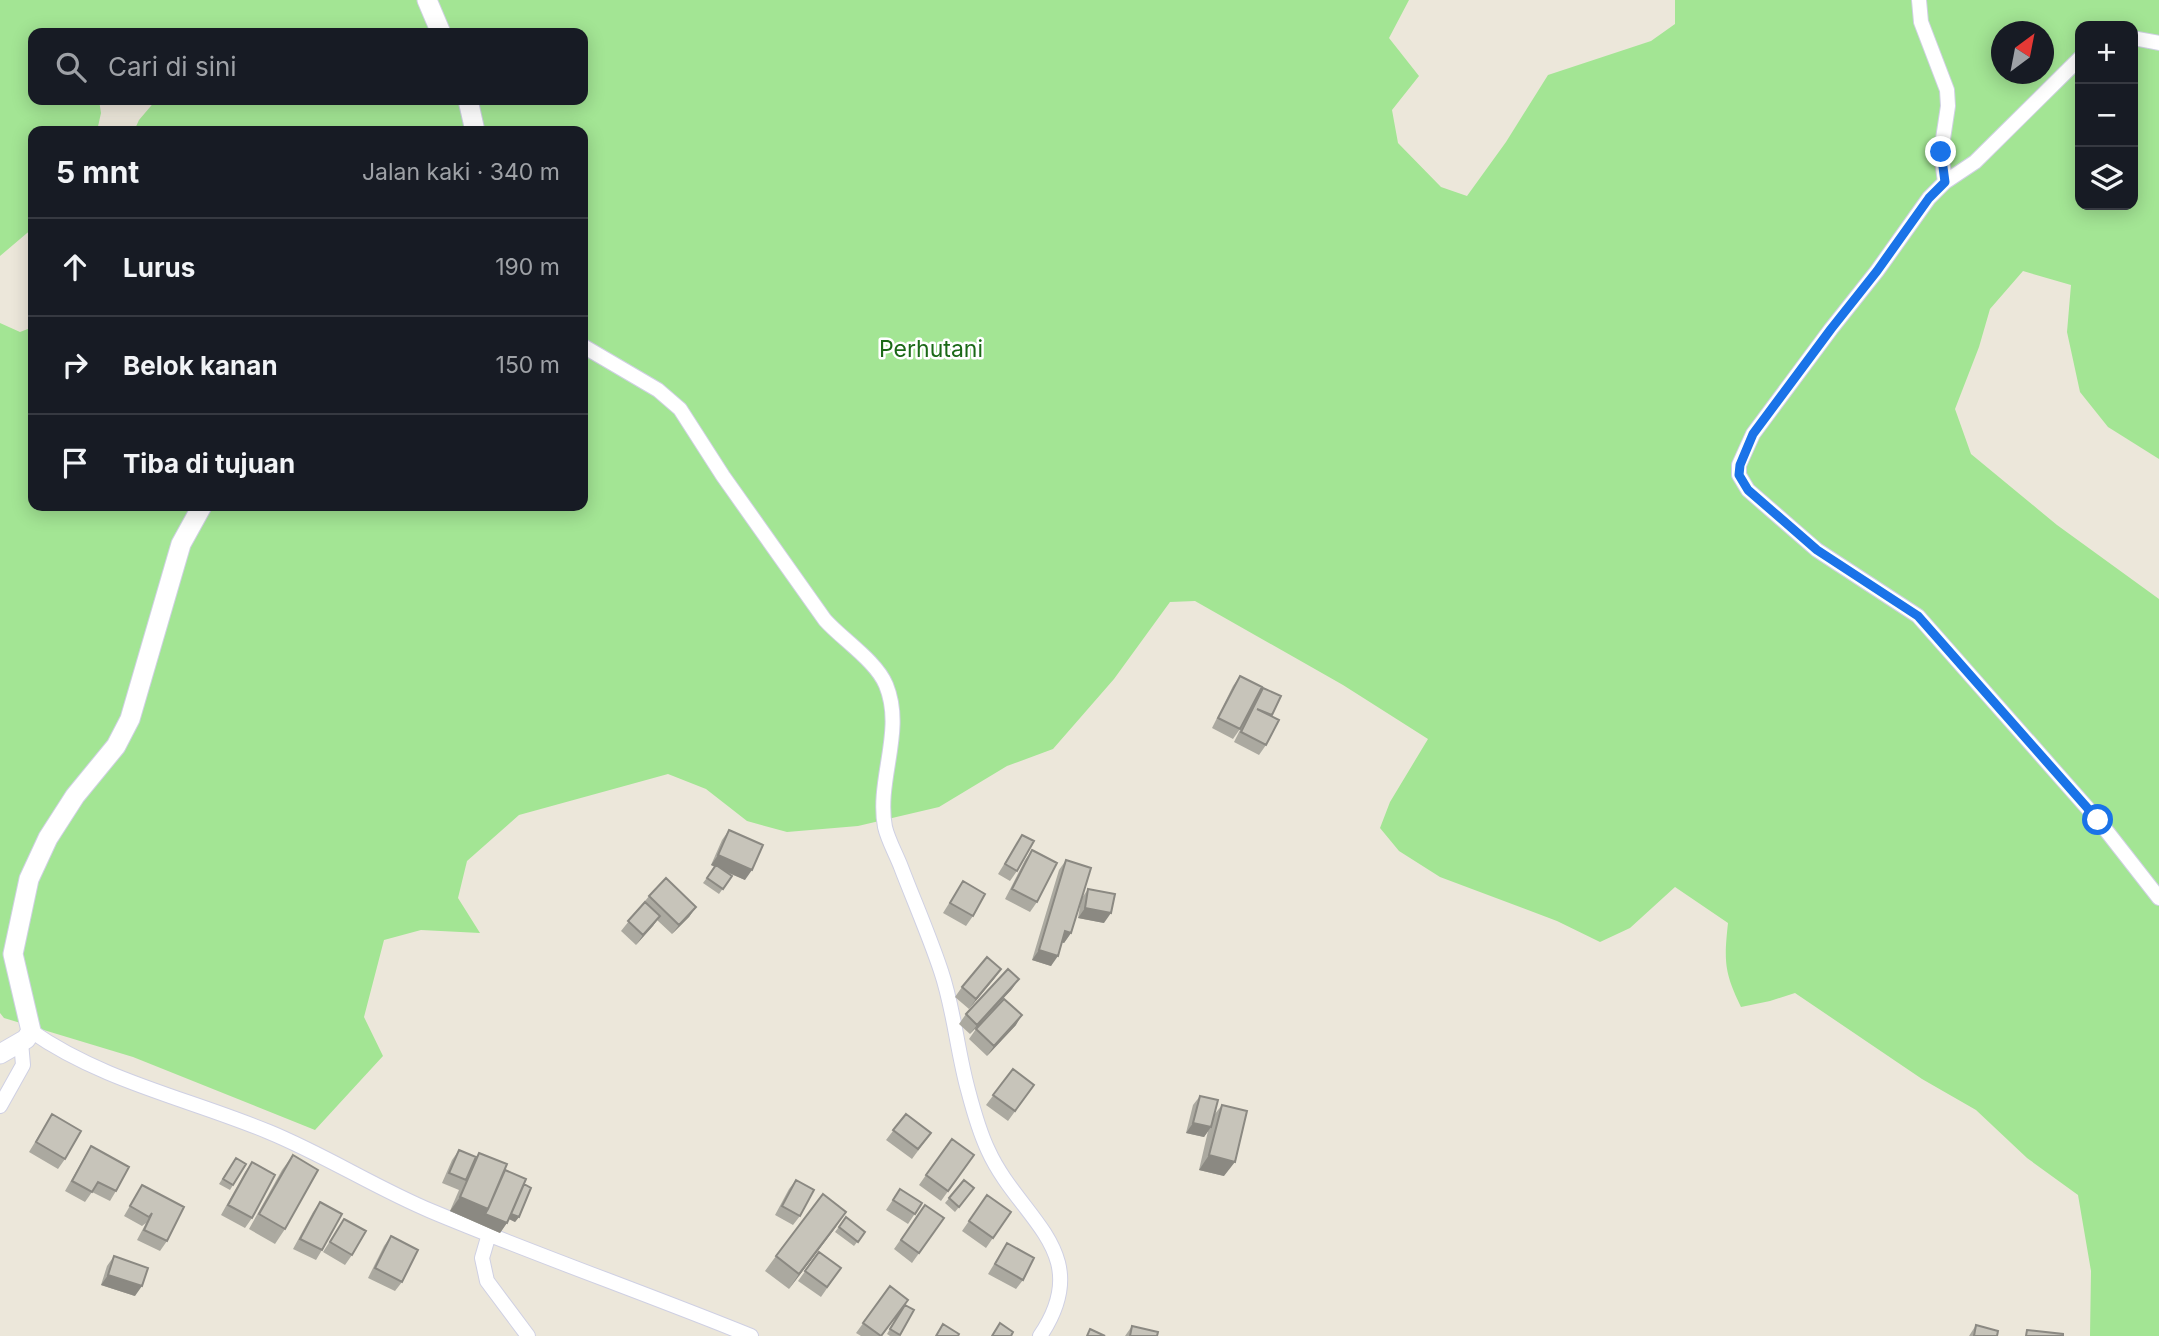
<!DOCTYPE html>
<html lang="id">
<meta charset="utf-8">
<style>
:root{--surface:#171b24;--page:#242831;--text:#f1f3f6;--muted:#9ea1a6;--line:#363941}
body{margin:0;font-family:Inter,sans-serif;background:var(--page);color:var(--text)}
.controls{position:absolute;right:21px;top:21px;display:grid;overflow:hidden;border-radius:14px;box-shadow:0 4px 18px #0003}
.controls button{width:63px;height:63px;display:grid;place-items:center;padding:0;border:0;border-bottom:2px solid var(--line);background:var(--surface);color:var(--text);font:35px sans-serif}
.compass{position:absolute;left:1991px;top:21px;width:63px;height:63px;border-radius:50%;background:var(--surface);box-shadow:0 4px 18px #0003;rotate:32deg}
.stop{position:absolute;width:21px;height:21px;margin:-16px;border:5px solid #1a73e8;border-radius:50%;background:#fff}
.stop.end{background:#1a73e8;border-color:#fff;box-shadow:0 2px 7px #0008}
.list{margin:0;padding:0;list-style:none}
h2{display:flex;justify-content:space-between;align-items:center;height:91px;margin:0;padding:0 28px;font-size:30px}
h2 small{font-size:23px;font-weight:400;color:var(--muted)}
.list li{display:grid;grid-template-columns:46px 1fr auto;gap:21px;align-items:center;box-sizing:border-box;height:98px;padding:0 28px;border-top:2px solid var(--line)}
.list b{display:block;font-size:26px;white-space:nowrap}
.list em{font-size:23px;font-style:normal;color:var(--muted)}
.icon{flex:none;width:38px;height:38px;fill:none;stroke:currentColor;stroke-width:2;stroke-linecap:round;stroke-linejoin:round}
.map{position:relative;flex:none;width:2159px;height:1336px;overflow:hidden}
.search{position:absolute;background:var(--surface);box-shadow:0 4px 18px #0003;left:28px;top:28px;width:560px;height:77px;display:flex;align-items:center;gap:18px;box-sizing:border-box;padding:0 24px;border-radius:14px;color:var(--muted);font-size:26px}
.panel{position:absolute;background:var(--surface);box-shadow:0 4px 18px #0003;left:28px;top:126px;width:560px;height:385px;border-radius:14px}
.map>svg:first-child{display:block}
</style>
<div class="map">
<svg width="2159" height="1336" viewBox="0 0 2159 1336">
<rect width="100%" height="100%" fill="#ece7da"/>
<path fill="#a3e594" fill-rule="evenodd" d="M0 0H1409L1389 38 1419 76 1392 110 1398 143 1441 187 1467 196 1506 142 1548 75 1651 41 1675 24V0H2159V459L2108 427 2080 392 2067 332 2071 285 2023 271 1990 309 1979 347 1955 409 1971 454 2057 525 2159 599V1336H2090L2091 1271 2078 1195 2027 1158 1976 1110 1922 1079 1795 993 1770 1001 1741 1007C1724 972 1724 961 1728 923L1675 887 1630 928 1600 942 1557 921 1440 877 1399 851 1380 828 1390 802 1428 739 1343 685 1195 601 1170 602 1114 679 1053 749 1007 766 939 807 858 826 787 832 747 821 706 789 668 774 519 815 467 861 458 898 480 933 421 930 384 940 364 1017 383 1056 315 1130 133 1057 4 1018 0 1013V323L20 332 33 327V506H583V131H134L139 120 156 100H583V33H33V100H99L101 113 97 131H33V228L0 256ZM2080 26H2133V205H2080ZM2002 32H2044V74H2002Z"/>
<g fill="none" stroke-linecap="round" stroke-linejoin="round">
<defs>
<path id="street" d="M1919 0 1921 22 1947 90 1948 106 1941 152 1945 182
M2133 38 2159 43
M2080 58 1975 162 1945 182 1929 198 1877 271 1831 329 1753 434 1739 465V475L1748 490 1817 550 1918 616 2098 820 2159 898
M583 346 658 390 680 409 723 476 825 620C843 640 876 661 886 685 905 731 876 780 885 827 888 840 896 854 901 867 914 901 929 935 941 971 954 1009 957 1050 968 1090 973 1109 979 1131 988 1150 1019 1219 1097 1252 1040 1336
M31 1031C102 1081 190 1099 269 1132 325 1155 376 1188 431 1211 536 1255 645 1293 751 1336
M0 1106 23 1065 21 1042
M489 1234 482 1258 487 1281 528 1336"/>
<path id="secondary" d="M427 0 441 33
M468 100 475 131
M0 1054 26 1039 31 1031 13 954 29 879 48 838 75 796 116 746 130 719 181 544 202 506"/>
</defs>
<use href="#street" stroke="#cfd0e3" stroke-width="16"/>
<use href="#secondary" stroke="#cfd0e3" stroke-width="21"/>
<use href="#street" stroke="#fff" stroke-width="14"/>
<use href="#secondary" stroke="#fff" stroke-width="19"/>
</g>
<path fill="#aba9a0" d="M1240 676V729L1233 739 1212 728 1233 686Z
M1263 688 1266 745 1259 755 1234 742 1256 698Z
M729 830 745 880 724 871 732 876 719 894 703 883 715 867 711 865 722 840Z
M1022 835 1017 871 1010 881 998 874Z
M1032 850 1037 902 1030 912 1005 899 1025 860Z
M1066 860 1082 898 1088 889 1104 923 1078 918 1081 901 1071 933 1064 943 1062 942 1051 966 1032 960 1059 870Z
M963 881 973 916 966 926 943 913Z
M649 896 696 907 689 917 672 934 657 920 636 945 621 931Z
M1001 969 969 1009 955 997 962 987Z
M1012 989 970 1034 959 1024 966 1014Z
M1016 1025 987 1056 969 1039 976 1029Z
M1013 1069 1034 1085 1008 1121 986 1105Z
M1200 1096 1214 1115 1222 1105 1224 1176 1199 1170 1208 1131 1204 1137 1186 1133 1193 1105Z
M52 1114 65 1159 58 1169 29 1152Z
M906 1114 931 1133 912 1159 886 1140Z
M91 1146 116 1191 110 1201 92 1192 85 1202 65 1191 85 1156Z
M459 1150 476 1158 479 1153 505 1170 524 1184 519 1217 515 1222 509 1219 500 1233 450 1211 459 1190 442 1183 452 1160Z
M293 1155 285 1229 275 1244 249 1229 282 1170Z
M974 1155 941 1201 919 1185 926 1175Z
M236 1158 246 1164 230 1190 219 1184Z
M252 1162V1218L245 1228 221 1215 245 1172Z
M796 1180 800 1216 793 1225 775 1215 789 1189Z
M964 1180 974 1188 955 1212 945 1203Z
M142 1185 167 1241 160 1251 137 1240 146 1223 142 1226 124 1216Z
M900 1189 922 1203 908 1224 886 1210Z
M987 1195 1011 1212 986 1248 962 1231Z
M320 1202 322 1250 316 1260 293 1249 313 1212Z
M925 1205 944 1218 912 1263 894 1249Z
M846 1217 865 1232 854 1246 835 1232Z
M344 1219 352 1255 345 1265 323 1252Z
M836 1227 789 1289 765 1271 776 1256Z
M391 1236 402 1282 395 1291 368 1278 384 1246Z
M1007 1243 1023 1280 1016 1289 988 1274Z
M819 1252 841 1268 821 1297 798 1281Z
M114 1256 135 1296 101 1285 107 1266Z
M890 1286 905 1305 914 1310 899 1336H890L887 1334 901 1310 882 1336H861L856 1333Z
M1976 1325 1997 1336H1969Z
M1132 1326 1157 1336H1125Z"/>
<path fill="#8b8982" d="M718 855 752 870 745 880 711 865Z
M696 907 689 917 672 934 679 925Z
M1085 908 1111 913 1104 923 1078 918Z
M660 916 653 926 636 945 643 935Z
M1065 931 1071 933 1064 943 1058 941Z
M1039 950 1058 956 1051 966 1032 960Z
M1001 969 994 979 969 1009 976 999Z
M1019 979 1012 989 970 1034 977 1025Z
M1022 1015 1016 1025 987 1056 994 1046Z
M1193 1123 1211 1127 1204 1137 1186 1133Z
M1209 1155 1235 1162 1224 1176 1199 1170Z
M460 1197 488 1209 507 1223 500 1233 450 1211Z
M846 1212 836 1227 789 1289 799 1274Z
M510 1213 519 1217 515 1222 507 1218Z
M108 1275 142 1286 135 1296 101 1285Z"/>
<path fill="#c7c4ba" stroke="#8b8982" stroke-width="2" d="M1240 676 1262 687 1240 729 1218 718Z
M1263 688 1281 696 1272 715 1257 709 1279 720 1266 745 1241 732Z
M729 830 763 845 752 870 718 855Z
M1022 835 1034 841 1017 871 1005 864Z
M1032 850 1057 863 1037 902 1012 889Z
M1066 860 1091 868 1071 933 1065 931 1058 956 1039 950Z
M716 865 732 876 723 889 707 878Z
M666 878 696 907 679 925 649 896Z
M963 881 985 894 973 916 950 903Z
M1088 889 1115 894 1111 913 1085 908Z
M645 902 660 916 643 935 628 921Z
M987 957 1001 969 976 999 962 987Z
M1008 969 1019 979 977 1025 966 1014Z
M1004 999 1022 1015 994 1046 976 1029Z
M1013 1069 1034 1085 1015 1111 993 1095Z
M1200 1096 1218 1100 1211 1127 1193 1123Z
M1222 1105 1247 1111 1235 1162 1209 1155Z
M52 1114 81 1131 65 1159 36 1142Z
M906 1114 931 1133 918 1149 893 1130Z
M952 1139 974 1155 948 1191 926 1175Z
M91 1146 129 1167 116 1191 98 1182 92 1192 72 1181Z
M459 1150 476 1157 466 1180 449 1173Z
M479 1153 507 1164 488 1209 460 1197Z
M293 1155 318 1170 285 1229 259 1214Z
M236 1158 246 1164 233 1185 223 1179Z
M252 1162 275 1175 252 1218 228 1205Z
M505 1170 526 1179 507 1223 485 1214 488 1209Z
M796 1180 814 1190 800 1216 782 1206Z
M964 1180 974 1188 959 1207 949 1198Z
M524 1184 531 1188 519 1217 511 1214Z
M142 1185 184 1207 167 1241 144 1230 152 1213 149 1217 130 1206Z
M900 1189 922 1203 915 1214 893 1200Z
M823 1194 846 1212 799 1274 776 1256Z
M987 1195 1011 1212 993 1238 969 1221Z
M320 1202 342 1214 322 1250 300 1239Z
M925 1205 944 1218 919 1253 901 1240Z
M846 1217 865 1232 858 1242 839 1227Z
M344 1219 366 1231 352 1255 330 1242Z
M391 1236 418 1250 402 1282 375 1268Z
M1007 1243 1034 1258 1023 1280 995 1264Z
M819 1252 841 1268 827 1287 805 1271Z
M114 1256 148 1268 142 1286 108 1275Z
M890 1286 908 1300 881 1336 863 1323Z
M905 1305 914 1310 900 1335 890 1329Z
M1000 1323 1013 1332 1011 1336H992Z
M943 1324 959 1334 958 1336H936Z
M1976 1325 1998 1331 1997 1336H1974Z
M1132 1326 1158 1332 1157 1336H1130Z
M1090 1329 1105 1336H1087Z
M2027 1330 2063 1334V1336H2026Z"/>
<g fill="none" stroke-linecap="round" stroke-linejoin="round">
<path stroke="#1a73e8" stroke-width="9" d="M1941 152 1945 182 1929 198 1877 271 1831 329 1753 434 1740 465 1739 475 1748 490 1817 550 1918 616 2098 820"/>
</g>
<g text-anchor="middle" stroke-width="5" stroke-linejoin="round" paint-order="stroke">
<g font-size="23" fill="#1b6917" stroke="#fff">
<text x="931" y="357">Perhutani</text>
</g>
</g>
</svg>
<div class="controls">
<button>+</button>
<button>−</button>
<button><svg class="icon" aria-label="layers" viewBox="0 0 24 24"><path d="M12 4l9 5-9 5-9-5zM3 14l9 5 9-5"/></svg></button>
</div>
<svg class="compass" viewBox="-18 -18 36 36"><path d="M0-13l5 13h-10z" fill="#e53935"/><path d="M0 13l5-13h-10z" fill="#9ea1a6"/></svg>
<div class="stop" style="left:2098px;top:820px"></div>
<div class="stop end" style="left:1941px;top:152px"></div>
<div class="search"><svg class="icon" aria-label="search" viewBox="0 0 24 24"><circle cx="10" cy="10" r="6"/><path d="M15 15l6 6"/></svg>Cari di sini</div>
<section class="panel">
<h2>5 mnt<small>Jalan kaki · 340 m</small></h2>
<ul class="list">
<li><svg class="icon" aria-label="ahead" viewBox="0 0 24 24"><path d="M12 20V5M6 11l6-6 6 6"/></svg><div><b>Lurus</b></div><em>190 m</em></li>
<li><svg class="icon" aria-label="right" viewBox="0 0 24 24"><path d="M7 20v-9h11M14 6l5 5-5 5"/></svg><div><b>Belok kanan</b></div><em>150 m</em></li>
<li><svg class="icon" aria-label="arrive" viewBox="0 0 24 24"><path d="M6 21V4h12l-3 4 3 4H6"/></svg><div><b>Tiba di tujuan</b></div></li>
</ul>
</section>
</div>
